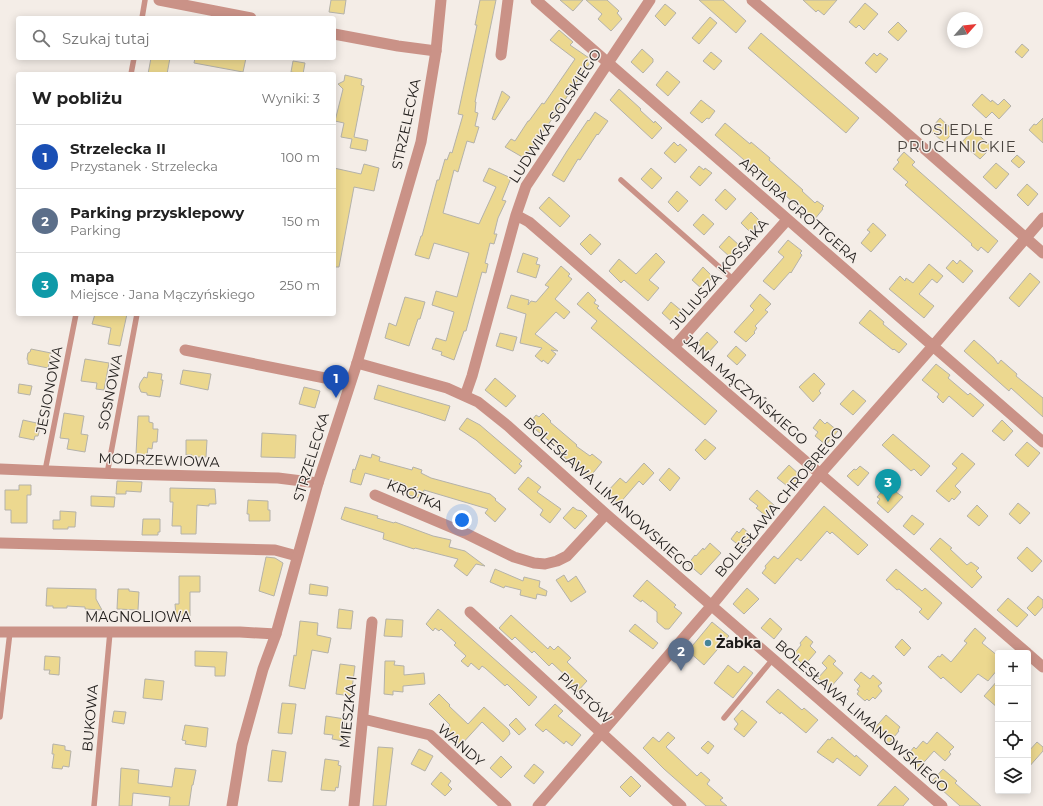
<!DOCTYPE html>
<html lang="pl">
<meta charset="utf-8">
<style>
:root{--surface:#fff;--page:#f6f6f6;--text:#222;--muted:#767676;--line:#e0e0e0;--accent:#458599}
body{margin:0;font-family:Montserrat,sans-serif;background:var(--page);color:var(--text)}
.controls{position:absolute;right:12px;bottom:12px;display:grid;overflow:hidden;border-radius:4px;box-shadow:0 2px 10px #0003}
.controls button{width:36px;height:36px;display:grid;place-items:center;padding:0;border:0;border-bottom:1px solid var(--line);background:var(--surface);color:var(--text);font:20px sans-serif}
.compass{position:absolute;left:947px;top:12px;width:36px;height:36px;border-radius:50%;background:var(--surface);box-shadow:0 2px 10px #0003;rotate:63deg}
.you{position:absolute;left:462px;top:520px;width:14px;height:14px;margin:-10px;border:3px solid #fff;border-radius:50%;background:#1a73e8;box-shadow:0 0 0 6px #1a73e833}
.badge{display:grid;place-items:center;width:26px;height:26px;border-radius:50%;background:var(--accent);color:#fff;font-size:13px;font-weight:700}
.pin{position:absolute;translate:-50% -33px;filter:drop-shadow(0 1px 2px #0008)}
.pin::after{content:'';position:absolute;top:21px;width:14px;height:12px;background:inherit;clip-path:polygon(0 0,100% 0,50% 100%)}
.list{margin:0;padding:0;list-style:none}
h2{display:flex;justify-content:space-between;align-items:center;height:52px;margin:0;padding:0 16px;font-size:17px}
h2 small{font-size:13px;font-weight:400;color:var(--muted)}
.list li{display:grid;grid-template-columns:26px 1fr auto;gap:12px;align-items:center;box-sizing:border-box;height:64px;padding:0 16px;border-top:1px solid var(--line)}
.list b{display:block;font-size:15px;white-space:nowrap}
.list p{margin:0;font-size:13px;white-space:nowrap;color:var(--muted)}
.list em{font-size:13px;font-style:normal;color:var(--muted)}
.icon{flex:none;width:22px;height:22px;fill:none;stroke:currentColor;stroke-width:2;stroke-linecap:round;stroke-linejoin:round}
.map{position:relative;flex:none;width:1043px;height:806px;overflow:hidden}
.search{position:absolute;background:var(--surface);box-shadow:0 2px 10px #0003;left:16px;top:16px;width:320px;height:44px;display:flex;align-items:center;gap:10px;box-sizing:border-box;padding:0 14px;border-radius:4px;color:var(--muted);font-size:15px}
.panel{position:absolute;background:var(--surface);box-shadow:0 2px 10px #0003;left:16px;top:72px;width:320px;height:244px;border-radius:4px}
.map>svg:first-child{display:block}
</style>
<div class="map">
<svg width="1043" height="806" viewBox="0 0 1043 806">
<rect width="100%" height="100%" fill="#f4ede7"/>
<path fill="#ecd88f" stroke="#b4b2aa" d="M331 0H346L344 14 329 12Z
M480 0H496L475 102H476L475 112 478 113 475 126 479 127 474 143 467 141 458 172 454 170 443 213 479 224 496 187 483 181 489 168 511 178 502 200 506 201 498 218 494 234H497L494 244 490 243 485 263 488 264 486 273 482 272 466 331H464L454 360 441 355 442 352 432 349 436 338 446 341 454 312 432 305 436 291 457 297 469 253 434 243 429 259 415 255 421 236H422L437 180H439L445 159 447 160 450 152 452 153 463 115 458 114 477 25H475Z
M560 0H583L573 11Z
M586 0H607L619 11 617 13 622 19 611 31 598 19 602 14Z
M699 0H723L746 21 736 33Z
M803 0H837L824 15 818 10 816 12Z
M865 3 878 14 864 30 859 25 856 28 849 22Z
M665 4 676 13 665 26 655 16Z
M710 17 717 23 699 44 692 38Z
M898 22 907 31 898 41 888 32Z
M559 30 573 42 570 45 592 60 535 144V143L524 158 505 147 511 139 515 141 528 121H529L542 103 544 104 575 59 550 40Z
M761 33 859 118 846 133 748 48Z
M1022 44 1029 50 1022 58 1015 52Z
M642 49 653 59V62L643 73 631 62Z
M711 52 722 61 714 70 703 61Z
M874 53 877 56 880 53 888 59 876 73 865 63Z
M151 58H170L167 74H148Z
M195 58H246L243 72 194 63Z
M293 61 305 63 303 74 291 72Z
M667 71 680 82 668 96 656 85Z
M345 75 362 79 361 85 364 86 354 137 368 140 366 151 350 148 352 139 341 137 344 123 335 121 343 89 338 84 344 81Z
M619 89 641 109 640 110 654 123 655 121 662 128 652 139 610 100Z
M502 91 510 97 495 120 492 119Z
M982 94 991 102 992 100 998 105 1004 99 1011 106 999 119 992 112 986 118 972 105Z
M701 100 715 111 709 119 707 118 702 123 690 113Z
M595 112 608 121 598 135 597 134 580 160 578 159 564 182 552 175 567 151 588 120 589 121Z
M940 118 954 131 944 143 930 130Z
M1043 118V143L1029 130 1034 124 1036 125Z
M725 123 750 144 751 142 770 158 769 160 803 190 802 191 815 203 817 201 824 206 822 208 823 209 814 220 715 135Z
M973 130 992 147 980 159 961 143Z
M674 142 678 146 680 144 687 150 675 163 664 153Z
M904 152 915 162 912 165 998 241 988 253 981 247 978 251 971 245 972 244 905 185 908 182 893 169 899 162 897 160Z
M1017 155 1025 162 1019 168 1011 161Z
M996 163 1009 174 996 189 983 177Z
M364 164 379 168 374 191 354 187 339 267H334V168L361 174Z
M699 166 704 170 705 168 712 173 700 186 690 177Z
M651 168 662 178 652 189 641 179Z
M1027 184 1038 194 1028 206 1017 195Z
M725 189 736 199 726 210 715 200Z
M677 191 688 201 678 212 668 202Z
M549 197 570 216 560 227 539 208Z
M751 212 761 222 751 233 741 223Z
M703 214 714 224 704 235 693 225Z
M873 223 886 235 871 252 861 243 870 232 867 230Z
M590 234 601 244 591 255 580 244Z
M729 236 740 246 730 257 719 247Z
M788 240 802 251 800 253 802 255 791 273 790 272 774 290 763 281 784 257 778 252Z
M523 253 538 258 536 264 540 265 536 278 517 272Z
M656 253 665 262 649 280 659 288 648 301 624 280 621 283 609 271 619 259 636 274Z
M953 260 957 264 960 260 973 271 963 283 946 268Z
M929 264 943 276 937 283 932 279 919 294 934 306 924 318 889 289 900 276 905 281 906 278 913 283Z
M561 266 570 274 568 276 572 279 555 299 570 312 564 319 556 312 535 334 558 351 551 350 556 354 548 364 543 360 542 362 535 356 542 348 520 343 526 314 507 308 511 295 529 300 528 305 531 301 536 302 549 287 545 285Z
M703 267 713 277 702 289 692 280Z
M1030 273 1040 282 1019 307 1009 298Z
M588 292 596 300 594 303 599 306 597 308 717 411 705 425 591 328 597 321 577 304Z
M760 294 771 304 765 310 768 312 755 326 757 328 754 332 755 333 746 342 734 332 754 310 750 306Z
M405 297 425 302 420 319H418L409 346 385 338 389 323 396 326Z
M671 302 683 312 673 323 662 313Z
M870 310 884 322 883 324 907 344 899 353 894 349 893 350 859 323Z
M95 314H127L120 346 108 344 111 328 92 324Z
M707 332 718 342 708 353 697 343Z
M500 333 517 337 513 351 496 346Z
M974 340 994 358 998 364 1001 360 1017 374 1016 376 1043 398V417L1011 388 1009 391 964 351Z
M736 346 746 355 737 365 727 356Z
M31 349 51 353 48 368 28 364V361L27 359 28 353 30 352Z
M85 359 109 363 104 390 96 389 97 383 81 381Z
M936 364 950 375 948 378 968 395 970 393 984 405 973 417 949 396 943 403 937 397 939 394 922 380Z
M183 370 211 374 208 390 180 384Z
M148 372 162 374 161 380H163L160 397 147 395V393L141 392 139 387 140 383 144 377 147 378Z
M814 373 825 384 819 391 821 393 813 402 799 387Z
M495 378 516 396 506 407 485 390Z
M19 384 32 386 30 395 18 393Z
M378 385 450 406 445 421 418 412 374 399Z
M304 387 320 391 315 408 299 404Z
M853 390 866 401 853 415 840 404Z
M64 413 84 416 81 434 88 435 85 452 67 449 69 439 60 438Z
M543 413 551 421 550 422 577 445 576 446 590 456 592 454 602 462 589 478 558 452 560 450 529 424 536 415 539 417Z
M138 416H149V422L153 423V429H158L157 442H153L152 449 148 448 147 455 136 454Z
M467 418 480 425 522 461 519 464 522 466 515 474 476 440 459 429Z
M820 419 825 424 827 422 838 431 826 445 815 436 818 432 813 428Z
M23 420 41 424 38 436H35L34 440 19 437Z
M1002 420 1013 431 1004 441 992 431Z
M262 433 296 435 295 458 261 457Z
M893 434 930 466 921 476 914 469 911 471 882 445Z
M705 439 716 448 705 460 695 450Z
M186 440H207L206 457H192V455H186Z
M1027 442 1040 453 1028 467 1015 455Z
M962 453 975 464 955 486 961 492 954 500 952 498 949 502 936 491 957 468 952 464Z
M372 454 380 457 379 461 412 470 413 467 422 470 421 473 431 478 490 494 496 499 495 500 506 509 495 522 485 513 488 509 424 490 422 499 402 493 405 484 365 473 361 485 350 482 353 469 355 470 360 455 371 458Z
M644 463 654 473 643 485 639 481 619 504 606 493 620 478 626 483Z
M789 465 802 477 791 489 777 478Z
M860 466 869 473 858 486 847 476 854 469 856 470Z
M669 468 680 478 670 491 659 480Z
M528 477 541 487 537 492 561 509 550 523 540 515 543 510 518 489Z
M892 480 900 487 896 492 903 497 888 513 877 503 880 499 877 497Z
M117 481 142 482 141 492 126 491V494H116Z
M19 485H31V495H27V523H11V510H5V490H19Z
M170 488 215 489 216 504H209V506L197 505 196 534H181V526H172L173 502H170Z
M757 490 775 506 766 516 756 508 758 506 749 499Z
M91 496 115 497 114 507 91 506Z
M248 500 268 501V510H270V521H249V514H247Z
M1018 503 1030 513 1020 524 1009 514Z
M977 505 988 516 979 526 967 516Z
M824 506 868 545 858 555 832 532 830 534 827 531 801 561 797 558 775 584 762 573 766 568 765 566 774 556 778 559Z
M345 507 378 516 377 518 394 523 395 522 433 536 451 540 449 547 465 551 485 566 476 564 467 576 454 566 458 559 415 548 414 549 383 539 384 533 346 521 341 519Z
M573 507 577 510 582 511 587 516 575 529 563 518Z
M60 511 76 512 75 527H68V529H53V520H60Z
M912 515 924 524 914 535 903 526Z
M143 519H160V532H158V535H142Z
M743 528 752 536 742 548 731 539 737 531 739 533Z
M940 538 952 548 950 549 967 565 971 562 979 568 976 571 982 577 972 588 930 549Z
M710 543 721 553 701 575 688 564 695 555 696 556 703 548 704 550Z
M1027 547 1042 561 1032 572 1017 558Z
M266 557 275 558 283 563 274 596 259 591Z
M495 569 523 581 524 577 540 581 539 587 547 591 546 596 537 594 536 599 520 595 521 590 505 586 504 588 490 582Z
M896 569 922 591 925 588 942 603 928 620 919 612 922 609 899 589 897 590 886 580Z
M564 575 568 582 576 576 586 592 571 602 556 580Z
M179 576H200V592H190V616H176L175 604H179Z
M647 580 676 605 674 607 682 613 669 629H665L657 622V612L642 600 641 602 633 596Z
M310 584 328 587 327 596 309 594Z
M47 588 96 589V599L102 610 85 609V607L67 606V608H53V606H46Z
M747 588 759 599 744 614 733 604Z
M118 589H129V591L139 592 138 610 117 609Z
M1038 596 1043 600V607L1035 616 1027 608Z
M1008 598 1028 615 1017 627 997 610Z
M339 609 353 611 351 629 337 628Z
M438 609 537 697 529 706 507 684 505 686 485 668 482 666 479 670 471 663 468 667 461 661 466 656 454 645 456 643 441 629 439 631 435 628 433 631 426 624Z
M511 615 548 649 550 646 554 650 558 646 571 658 567 662 587 681 577 692 565 681 568 678 552 663 549 666 534 651 532 653 515 637 512 640 499 628Z
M770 618 782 629 774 639 761 628Z
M386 619 403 620 402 637 384 636Z
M300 621 318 623 317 635 331 638 328 653 312 650 305 689 289 686 294 655 296 656Z
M712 622 729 636 704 665 688 651Z
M635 624 658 643 653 649 629 631Z
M975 628 986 638 982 643 998 656V669L988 681 978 674 961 693 943 677 941 679 928 667 938 656 940 657 942 654 951 662 967 643 964 641Z
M806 636 813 642 810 646 816 652 804 666 793 655 801 645 800 643Z
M902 639 911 648 904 656 895 647Z
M195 651 227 652 225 676H215V667L195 666Z
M829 655 836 661 833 664 843 673 830 688 818 678 827 668 822 663Z
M45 656 60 657 59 675 49 674 50 670H44Z
M385 661H395L394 665 404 666V675L424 673 425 684 403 686V692L393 691V695L384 694Z
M340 664 355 666 351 696 336 694Z
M728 665 738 673 744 666 753 673 733 698 714 683Z
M861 672 870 679 873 675 882 683 878 686 882 691 875 699 873 697 869 701 867 699 865 701 857 694 859 691 857 690 860 686 854 680Z
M145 679 164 681 162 700 143 698Z
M998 680V708L984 696Z
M778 689 802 710 804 708 818 720 806 733 781 712 780 714 766 702Z
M439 694 450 705 449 706 468 724 484 707 509 730 510 734 503 742 482 722 460 746 453 740 455 738 446 730 450 725 429 704Z
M282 703 296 704 292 734 278 733Z
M555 704 563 711 558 716 581 735 572 746 566 741 564 744 546 729 543 732 535 725Z
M742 710 757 722 744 737 734 729 738 724 734 719Z
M114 711 126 712 124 724 112 722Z
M886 715 900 727 898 730 899 731 889 743 873 730Z
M326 716 345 719 343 741 332 739 333 735 324 734Z
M516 718 526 729 519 735 509 725Z
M185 725 208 728 206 747 185 744 186 741 182 740Z
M668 732 675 738 666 747 697 776 701 772 710 780 707 784 723 798 720 800 727 806H706L664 769 643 748 653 737 659 742Z
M937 732 954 747 949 752 951 754 945 761 934 751 918 769 905 758 914 747 916 749 923 741 927 744Z
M832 737 855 757 856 755 868 766 860 776 837 758 833 763 817 752 828 739 830 740Z
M708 741 714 746 708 754 701 748Z
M1037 742 1043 747V751L1028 768V752Z
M53 744 65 746V750L71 751 69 767 63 766 62 769 52 768 54 754H52Z
M378 747 393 748 386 806H373Z
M419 749 433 756 425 771 411 764Z
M272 750 286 752 282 782 268 781Z
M501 756 512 767 501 778 490 768Z
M325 759 339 761 338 765 341 766 338 788 336 787 335 791 321 790Z
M534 764 544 772 534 784 524 776Z
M121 768 139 770 138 783 172 787 175 768 196 770 193 785H192L189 806H169L170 797 133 793 132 806H119Z
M943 769 957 781 955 783 981 806H960L932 781Z
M441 772 451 781 448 785 452 789 445 796 431 784Z
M631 776 641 786 630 797 620 787Z
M895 786 909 799 903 806H877Z"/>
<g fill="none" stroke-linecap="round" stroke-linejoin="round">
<path stroke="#ca9287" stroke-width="5.5" d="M142 18 145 0
M131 74 134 58
M621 180 734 280
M45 471 76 314
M107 474 137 314
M0 717 10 632
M724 718 773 659
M94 806 110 632"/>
<path stroke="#ca9287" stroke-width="11" d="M159 0 251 18
M536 0 1043 442
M752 0 887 116 1043 253
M334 34 398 46 436 51
M501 55 508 0
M516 215 529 222 1027 653
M674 347 787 220
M185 350 350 383
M357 363 447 388 478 402 508 426 606 514 942 806
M465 396 472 376 516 215 526 186 650 0
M0 469 121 474 278 478 318 483
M375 495 467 534 514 557 534 563 545 564 557 561 567 556 606 514
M0 543 275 550 297 556
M470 612 681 806
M0 632H240L276 634
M1028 654 1043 667
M363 719 430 735 506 806
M354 806 372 622
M538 806 712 605 820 474 933 346 1043 218"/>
<path stroke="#ca9287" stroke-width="11" d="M232 806 242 745 263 669 276 634 318 483 357 363 421 142 436 51 441 0"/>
</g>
<circle fill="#458599" stroke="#f4ede7" stroke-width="1.5" cx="708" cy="643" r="4"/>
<g text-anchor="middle" stroke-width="3" stroke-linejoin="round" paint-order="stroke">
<g font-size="14" fill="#1f1c1a" stroke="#f4ede7">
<text transform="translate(555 116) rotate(-57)" y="5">LUDWIKA SOLSKIEGO</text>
<text transform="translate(406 124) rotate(-78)" y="5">STRZELECKA</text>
<text transform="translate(799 210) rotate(41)" y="5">ARTURA GROTTGERA</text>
<text transform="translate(719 274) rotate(-49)" y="5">JULIUSZA KOSSAKA</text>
<text transform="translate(49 390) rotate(-79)" y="5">JESIONOWA</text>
<text transform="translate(746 390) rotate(41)" y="5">JANA MĄCZYŃSKIEGO</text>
<text transform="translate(110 392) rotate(-79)" y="5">SOSNOWA</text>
<text transform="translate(311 457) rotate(-73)" y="5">STRZELECKA</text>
<text transform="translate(159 460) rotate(2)" y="5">MODRZEWIOWA</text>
<text transform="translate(415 495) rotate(23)" y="5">KRÓTKA</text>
<text transform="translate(609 495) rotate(42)" y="5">BOLESŁAWA LIMANOWSKIEGO</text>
<text transform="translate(779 502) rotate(-50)" y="5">BOLESŁAWA CHROBREGO</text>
<text x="138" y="622">MAGNOLIOWA</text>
<text transform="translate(585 698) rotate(43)" y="5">PIASTÓW</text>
<text transform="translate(348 712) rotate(-84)" y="5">MIESZKA I</text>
<text transform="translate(862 716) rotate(41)" y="5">BOLESŁAWA LIMANOWSKIEGO</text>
<text transform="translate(90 718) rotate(-85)" y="5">BUKOWA</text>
<text transform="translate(461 745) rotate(41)" y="5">WANDY</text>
</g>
<g font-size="14" font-weight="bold" fill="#1f1c1a" stroke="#f4ede7" text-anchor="start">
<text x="716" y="648">Żabka</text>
</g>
<g font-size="15" letter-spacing="1" fill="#4a443f" stroke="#f4ede7">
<text x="957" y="135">OSIEDLE<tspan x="957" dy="17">PRUCHNICKIE</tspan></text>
</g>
</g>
</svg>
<div class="controls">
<button>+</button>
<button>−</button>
<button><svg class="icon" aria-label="locate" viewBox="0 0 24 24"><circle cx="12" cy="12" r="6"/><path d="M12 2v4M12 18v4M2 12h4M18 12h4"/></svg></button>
<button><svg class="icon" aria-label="layers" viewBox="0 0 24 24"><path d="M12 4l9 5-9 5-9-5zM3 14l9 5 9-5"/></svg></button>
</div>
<svg class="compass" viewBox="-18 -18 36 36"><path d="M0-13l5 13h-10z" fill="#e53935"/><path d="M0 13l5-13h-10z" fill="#767676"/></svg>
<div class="you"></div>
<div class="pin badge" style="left:336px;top:398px;background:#1a4fb4">1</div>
<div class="pin badge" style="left:681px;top:671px;background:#5c6f8a">2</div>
<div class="pin badge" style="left:888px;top:502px;background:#0f9aa8">3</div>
<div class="search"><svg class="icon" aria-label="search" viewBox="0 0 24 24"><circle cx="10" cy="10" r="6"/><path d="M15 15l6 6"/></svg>Szukaj tutaj</div>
<section class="panel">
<h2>W pobliżu<small>Wyniki: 3</small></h2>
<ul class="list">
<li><span class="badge" style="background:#1a4fb4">1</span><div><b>Strzelecka II</b><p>Przystanek · Strzelecka</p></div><em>100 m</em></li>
<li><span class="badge" style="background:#5c6f8a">2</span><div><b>Parking przysklepowy</b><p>Parking</p></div><em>150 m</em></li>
<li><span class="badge" style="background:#0f9aa8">3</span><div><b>mapa</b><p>Miejsce · Jana Mączyńskiego</p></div><em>250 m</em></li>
</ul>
</section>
</div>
